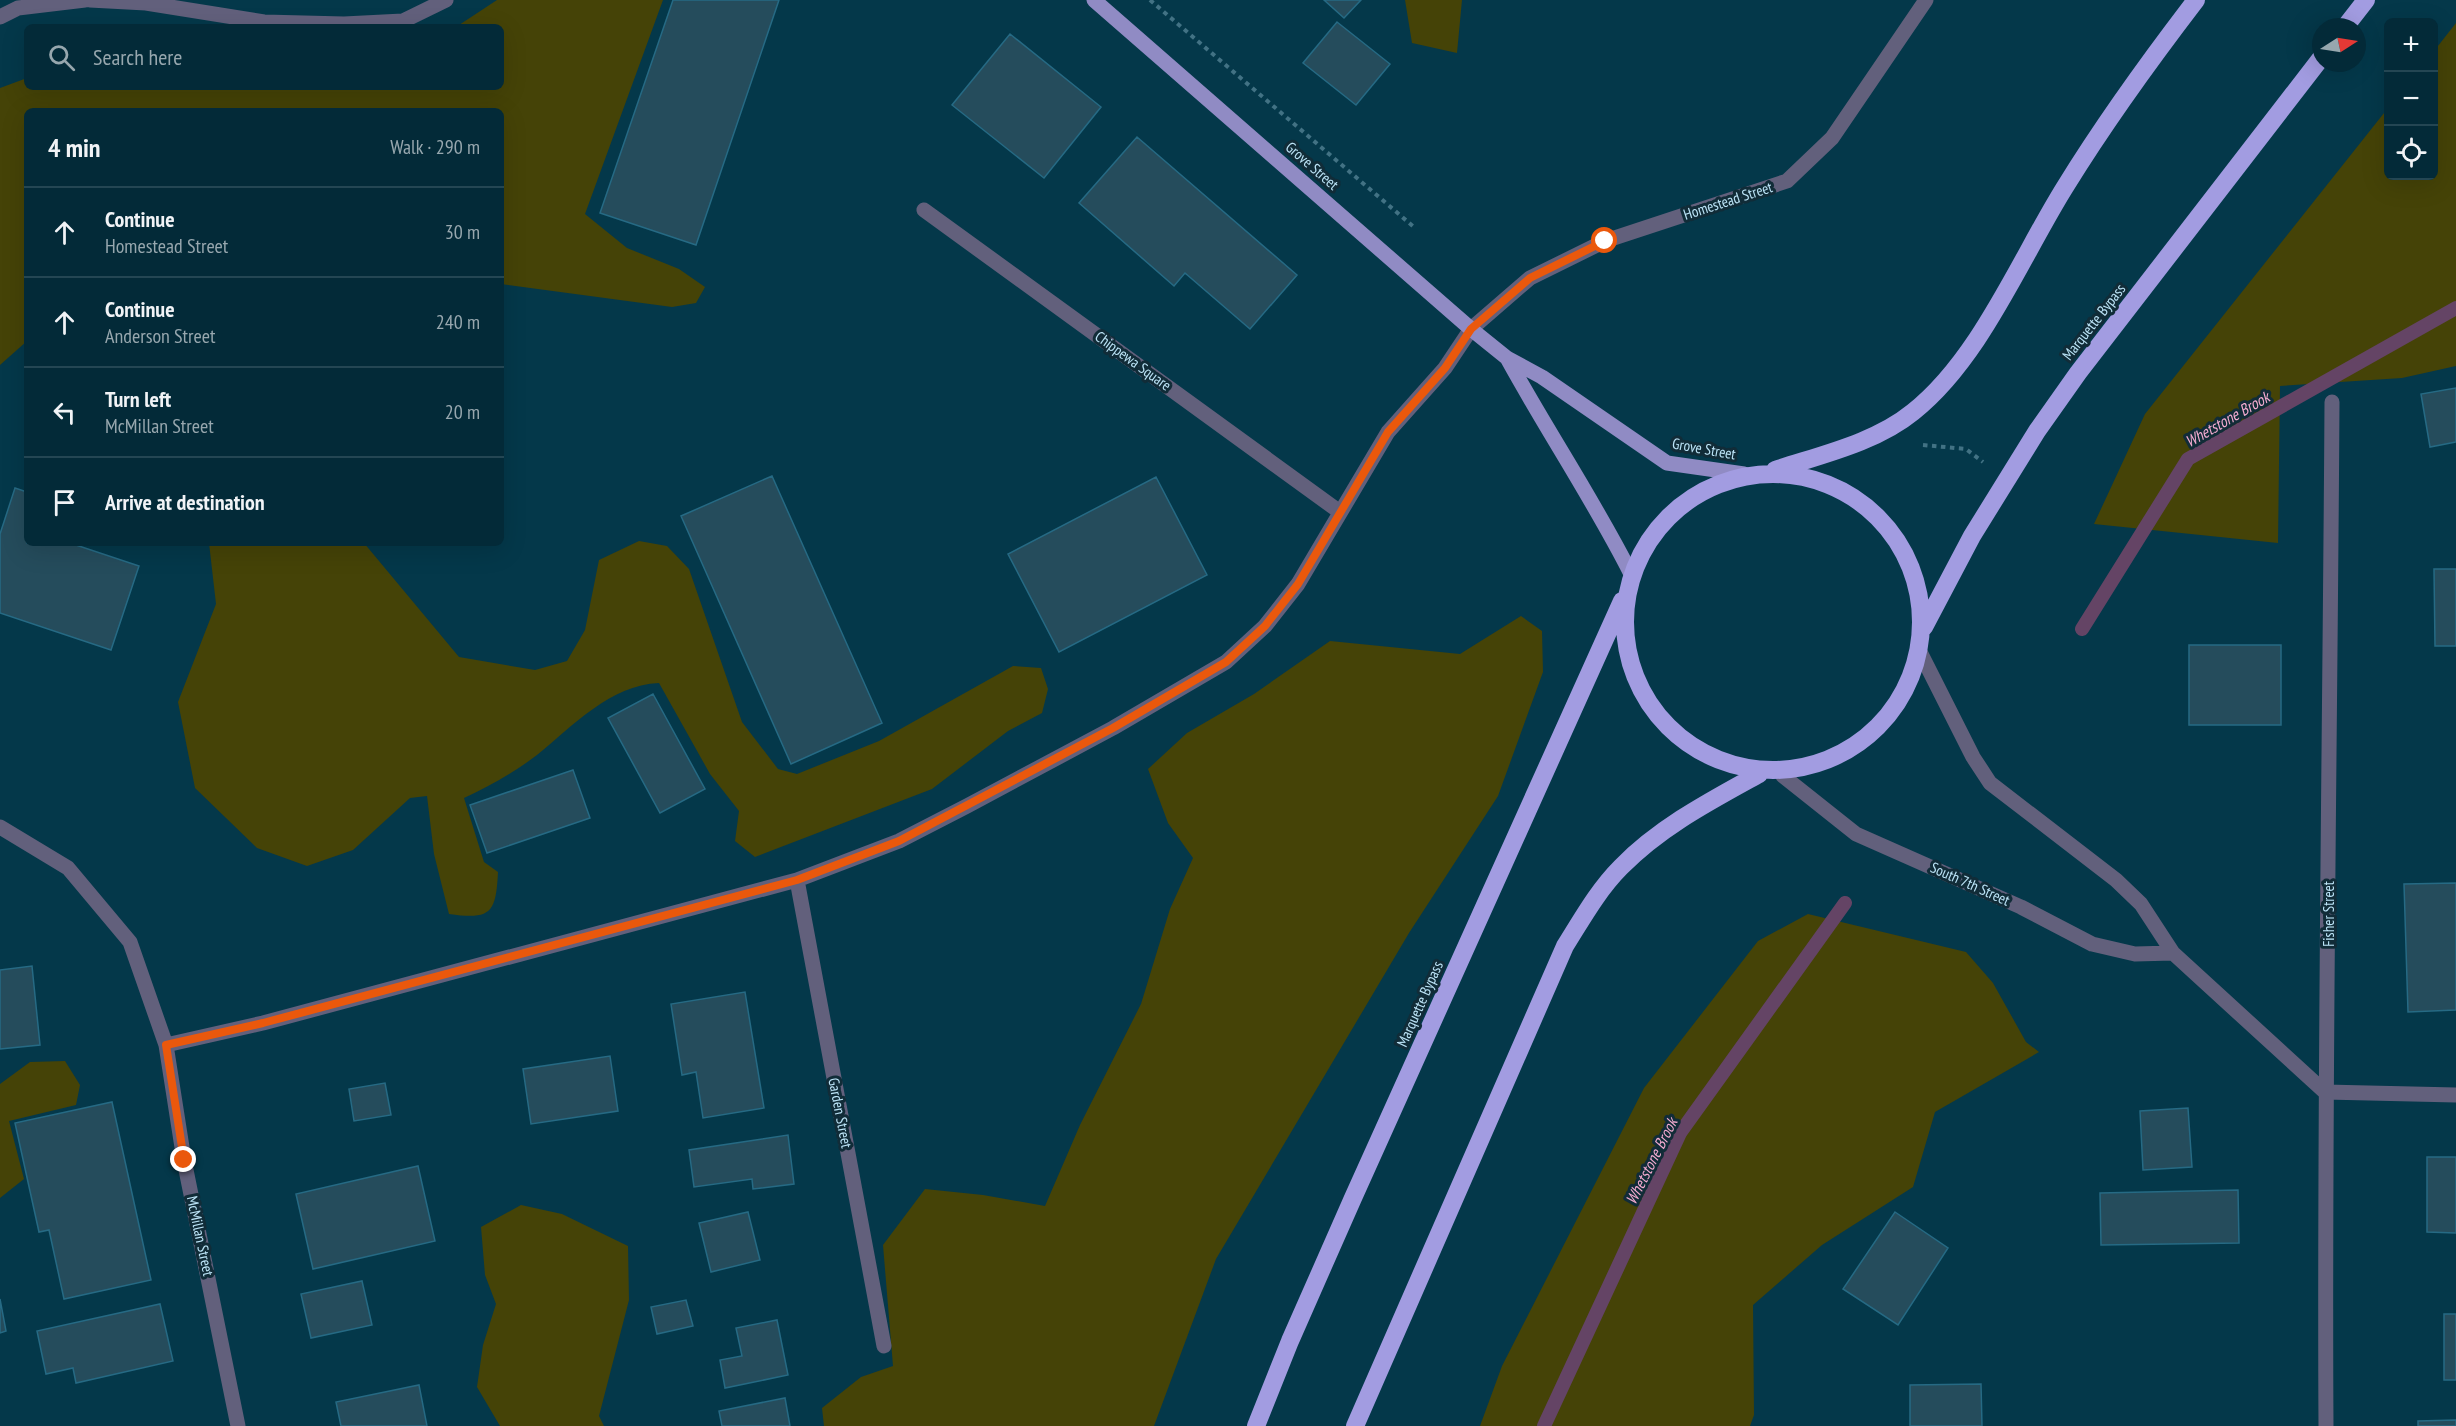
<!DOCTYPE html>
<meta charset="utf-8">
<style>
:root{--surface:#032a38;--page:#113643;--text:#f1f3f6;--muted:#97a7ae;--line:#244653}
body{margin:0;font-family:"PT Sans Narrow",sans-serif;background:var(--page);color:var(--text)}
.controls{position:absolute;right:18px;top:18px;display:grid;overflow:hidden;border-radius:9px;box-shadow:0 6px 24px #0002}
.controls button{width:54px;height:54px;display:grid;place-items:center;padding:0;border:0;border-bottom:2px solid var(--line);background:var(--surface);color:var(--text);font:30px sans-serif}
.compass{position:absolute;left:2312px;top:18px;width:54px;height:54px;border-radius:50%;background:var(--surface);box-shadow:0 6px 24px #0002;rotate:78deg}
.stop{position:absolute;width:18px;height:18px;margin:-14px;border:4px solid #ea580c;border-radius:50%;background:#fff}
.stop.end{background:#ea580c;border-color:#fff;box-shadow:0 2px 6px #0008}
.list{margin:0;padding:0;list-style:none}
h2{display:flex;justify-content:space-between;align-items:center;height:78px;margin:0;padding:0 24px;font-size:26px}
h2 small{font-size:20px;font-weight:400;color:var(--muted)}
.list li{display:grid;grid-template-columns:39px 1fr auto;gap:18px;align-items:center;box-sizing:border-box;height:90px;padding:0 24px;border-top:2px solid var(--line)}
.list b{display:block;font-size:22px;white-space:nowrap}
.list p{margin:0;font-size:20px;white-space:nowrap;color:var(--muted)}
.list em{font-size:20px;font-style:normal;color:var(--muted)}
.icon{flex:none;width:33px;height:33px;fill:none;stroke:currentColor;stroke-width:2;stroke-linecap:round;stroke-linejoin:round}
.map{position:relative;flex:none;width:2456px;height:1426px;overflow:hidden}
.search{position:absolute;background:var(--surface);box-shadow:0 6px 24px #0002;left:24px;top:24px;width:480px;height:66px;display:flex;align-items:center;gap:15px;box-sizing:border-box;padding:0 21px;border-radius:9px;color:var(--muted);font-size:22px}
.panel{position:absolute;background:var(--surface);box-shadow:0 6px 24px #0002;left:24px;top:108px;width:480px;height:438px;border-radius:9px}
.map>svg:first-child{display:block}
</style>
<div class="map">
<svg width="2456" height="1426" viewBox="0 0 2456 1426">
<rect width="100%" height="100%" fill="#04384a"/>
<path fill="#454307" d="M497 0H663L585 214 627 248 679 269 705 287 696 303 672 307 501 284V111H27V341L0 365V88L27 78V87H501V27H456Z
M1405 0H1462L1457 53 1412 43Z
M2456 23V366L2402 378 2280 386 2278 543 2094 524 2145 414 2388 108V176H2434V51Z
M639 541 667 546 689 569 742 722 778 769 797 774 879 741 1013 666 1041 668 1048 689 1042 713 1008 731 932 789 755 857 735 841 739 811 710 774 659 683C610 685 573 726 537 755 515 772 489 786 464 798L484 862 498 872C496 913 491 920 449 914L434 854 427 796 410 798 353 850 307 866 257 848 195 788 178 702 216 604 209 543H364L459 657 535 670 567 661 585 630 599 560Z
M1521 616 1542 631 1543 672 1498 796 1409 933 1216 1259 1154 1426H824L822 1408 861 1377 893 1366 883 1245 925 1189 983 1195 1045 1206 1080 1125 1141 1004 1170 909 1193 858 1168 823 1148 769 1187 733 1254 694 1330 641 1460 654Z
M1808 914 1966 952 1993 983 2026 1042 2039 1052 1935 1112 1913 1187 1822 1245 1753 1305 1754 1415 1750 1426H1480L1502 1366 1644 1088 1758 941Z
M65 1061 80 1085 76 1105 9 1121 24 1179 0 1198V1084L30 1062Z
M521 1205 562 1214 628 1246 629 1300 599 1416 604 1426H500L477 1387 483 1345 496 1304 485 1275 481 1227Z"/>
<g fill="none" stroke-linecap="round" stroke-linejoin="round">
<path stroke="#644465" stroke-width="14" d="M2082 629 2188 459 2456 308
M1544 1426 1680 1133 1845 903"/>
</g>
<path fill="#254c5c" stroke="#266a84" stroke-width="1.5" d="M673 0H779L696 245 600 213Z
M1324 0H1361L1344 18Z
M1337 22 1390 64 1356 105 1303 63Z
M1010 34 1101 107 1044 178 952 105Z
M1137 137 1297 275 1250 329 1185 273 1174 286 1079 203Z
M2456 388V442L2430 447 2421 394Z
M772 476 882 723 791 764 681 516Z
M1156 477 1207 575 1059 652 1008 554Z
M15 488 27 492V543H70L139 566 111 650 0 613V534Z
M2434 569H2456V646H2435Z
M2189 645H2281V725H2189Z
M653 694 705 789 660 813 608 718Z
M573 770 590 818 487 853 470 805Z
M2456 883V1010L2408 1012 2404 884Z
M32 966 40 1045 0 1049V970Z
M745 992 764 1108 703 1118 696 1072 682 1075 671 1004Z
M610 1056 618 1111 531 1124 523 1069Z
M385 1083 391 1115 354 1121 349 1089Z
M112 1102 151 1280 64 1299 49 1230 39 1232 15 1123Z
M2188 1108 2192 1167 2143 1170 2140 1111Z
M788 1135 794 1184 753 1189 752 1179 694 1187 689 1150Z
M2427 1157H2456V1233L2427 1232Z
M418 1166 435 1241 313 1269 296 1194Z
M2238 1190 2239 1243 2101 1245 2100 1193Z
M748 1212 760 1260 711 1272 699 1223Z
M1895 1212 1948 1248 1898 1325 1843 1289Z
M362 1281 372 1325 311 1338 301 1294Z
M0 1299 6 1331 0 1333Z
M686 1300 693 1326 657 1334 651 1307Z
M160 1304 173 1361 76 1383 73 1368 46 1374 37 1331Z
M2444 1314H2456V1380H2444Z
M777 1320 788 1375 725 1388 720 1360 742 1356 736 1328Z
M1981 1384 1982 1426H1910V1385Z
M419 1385 427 1426H341L336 1402Z
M785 1398 790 1426H722L719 1411Z
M2456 1420V1426H2418V1421Z"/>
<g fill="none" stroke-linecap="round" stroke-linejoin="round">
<path stroke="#427284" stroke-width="4" stroke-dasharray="4.5 4.5" stroke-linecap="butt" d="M1150 0 1415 228
M1923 445 1966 449 1983 462"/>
<path stroke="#62607c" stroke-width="15" d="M90 0 146 3 264 22 344 24 403 21 446 0
M0 17 18 8 85 0
M924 210 1340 512
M1921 654 1973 757 1990 783 2116 880 2141 904 2173 953 2325 1092 2456 1095
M1783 776 1856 834 2021 907 2092 944 2135 954 2173 953
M0 827 68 868 130 942 166 1045 184 1160 238 1426
M797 880 884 1346
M166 1045 263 1023 797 880 899 841 967 806 1113 728 1226 662 1265 626 1298 584 1388 432 1445 368 1471 329 1530 278 1605 241 1787 181 1832 138 1926 0
M2326 1426C2324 1085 2330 743 2332 402"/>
<path stroke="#908bc4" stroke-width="15" d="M1094 0 1471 329 1507 358 1542 377 1667 463 1744 474
M1507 358C1547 431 1593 499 1630 572"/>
<path stroke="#a29ce1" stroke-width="18" d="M2345 27 2366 0
M1775 470C1820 455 1875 443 1913 412 1980 359 2020 259 2065 187 2105 122 2150 60 2196 0
M1625 622a148 148 0 1 1 296 0a148 148 0 1 1-296 0Z
M1924 627 1972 536 2037 431 2078 373 2321 58
M1256 1426 1290 1341 1353 1198 1622 601
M1355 1426 1565 946C1582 919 1598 890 1621 867 1660 827 1710 801 1759 774"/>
</g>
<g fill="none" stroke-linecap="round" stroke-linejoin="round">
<path stroke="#ea580c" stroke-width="8" d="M184 1160 166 1045 263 1023 797 880 899 841 1113 728 1226 662 1265 626 1298 584 1388 432 1445 368 1471 329 1530 278 1605 241"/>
</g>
<g text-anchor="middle" stroke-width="6" stroke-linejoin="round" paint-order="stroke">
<g font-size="15" fill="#bce4f7" stroke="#112c38">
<text transform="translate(1312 166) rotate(41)" y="5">Grove Street</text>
<text transform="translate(1728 201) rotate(-18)" y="5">Homestead Street</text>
<text transform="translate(2094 322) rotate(-52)" y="5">Marquette Bypass</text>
<text transform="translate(1133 361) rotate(36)" y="5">Chippewa Square</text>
<text transform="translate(1704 449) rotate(10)" y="5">Grove Street</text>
<text transform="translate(1970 884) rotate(24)" y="5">South 7th Street</text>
<text transform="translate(2329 914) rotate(-90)" y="5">Fisher Street</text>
<text transform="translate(1420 1004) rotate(-66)" y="5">Marquette Bypass</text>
<text transform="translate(840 1113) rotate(79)" y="5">Garden Street</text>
<text transform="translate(200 1236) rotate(78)" y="5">McMillan Street</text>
</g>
<g font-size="16" font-style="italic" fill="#f5acd1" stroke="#112c38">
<text transform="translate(2227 419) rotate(-30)" y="6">Whetstone Brook</text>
<text transform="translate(1651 1161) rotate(-63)" y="6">Whetstone Brook</text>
</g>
</g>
</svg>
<div class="controls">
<button>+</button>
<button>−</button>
<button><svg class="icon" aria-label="locate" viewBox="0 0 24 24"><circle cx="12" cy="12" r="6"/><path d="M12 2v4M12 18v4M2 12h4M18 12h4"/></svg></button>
</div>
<svg class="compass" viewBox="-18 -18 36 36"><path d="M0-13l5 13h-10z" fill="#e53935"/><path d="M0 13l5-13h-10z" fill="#97a7ae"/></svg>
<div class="stop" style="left:1605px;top:241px"></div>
<div class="stop end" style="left:184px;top:1160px"></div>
<div class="search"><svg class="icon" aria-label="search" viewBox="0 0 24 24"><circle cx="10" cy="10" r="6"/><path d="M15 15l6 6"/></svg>Search here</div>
<section class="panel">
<h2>4 min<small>Walk · 290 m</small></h2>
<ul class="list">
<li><svg class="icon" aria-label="ahead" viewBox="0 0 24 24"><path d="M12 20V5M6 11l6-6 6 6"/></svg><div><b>Continue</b><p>Homestead Street</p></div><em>30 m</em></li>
<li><svg class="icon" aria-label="ahead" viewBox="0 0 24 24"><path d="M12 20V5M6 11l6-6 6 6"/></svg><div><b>Continue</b><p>Anderson Street</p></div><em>240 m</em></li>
<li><svg class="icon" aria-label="left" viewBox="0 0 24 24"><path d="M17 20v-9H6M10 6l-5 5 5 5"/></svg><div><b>Turn left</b><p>McMillan Street</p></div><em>20 m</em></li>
<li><svg class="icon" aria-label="arrive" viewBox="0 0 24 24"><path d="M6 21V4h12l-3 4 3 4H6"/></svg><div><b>Arrive at destination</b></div></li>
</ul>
</section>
</div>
